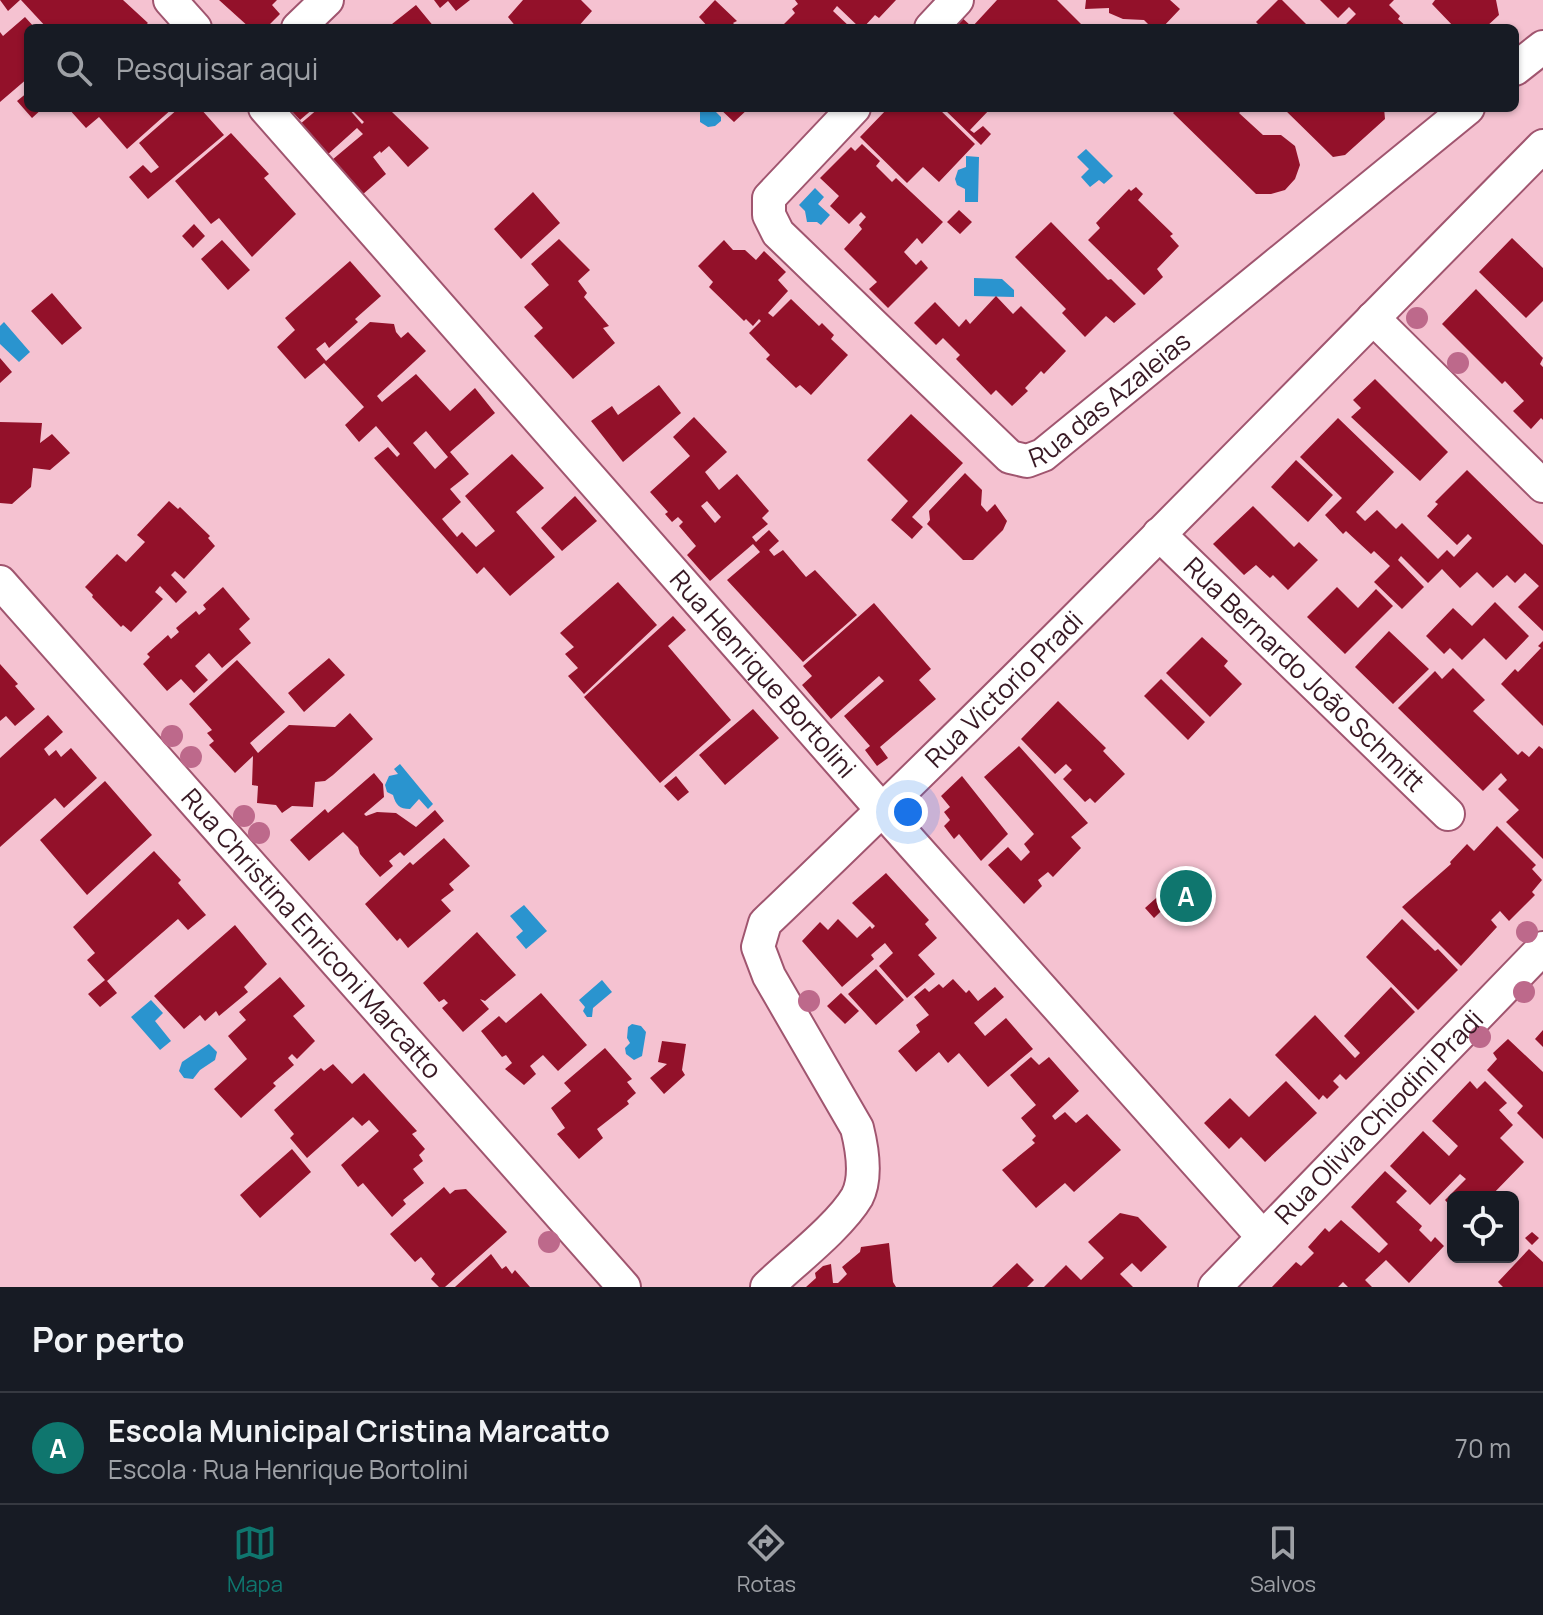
<!DOCTYPE html>
<html lang="pt">
<meta charset="utf-8">
<style>
:root{--surface:#171b24;--page:#242831;--text:#f1f3f6;--muted:#9ea1a6;--line:#363941;--accent:#0f766e}
body{margin:0;font-family:Manrope,sans-serif;background:var(--page);color:var(--text)}
.controls{position:absolute;right:24px;bottom:24px;display:grid;overflow:hidden;border-radius:12px;box-shadow:0 2px 6px #0004}
.controls button{width:72px;height:72px;display:grid;place-items:center;padding:0;border:0;border-bottom:2px solid var(--line);background:var(--surface);color:var(--text);font:40px sans-serif}
.you{position:absolute;left:908px;top:812px;width:28px;height:28px;margin:-20px;border:6px solid #fff;border-radius:50%;background:#1a73e8;box-shadow:0 0 0 12px #1a73e833}
.badge{display:grid;place-items:center;width:52px;height:52px;border-radius:50%;background:var(--accent);color:#fff;font-size:26px;font-weight:700}
.pin{position:absolute;translate:-50% -50%;border:4px solid #fff;box-shadow:0 2px 8px #0006}
.list{margin:0;padding:0;list-style:none}
h2{display:flex;justify-content:space-between;align-items:center;height:104px;margin:0;padding:0 32px;font-size:34px}
h2 small{font-size:26px;font-weight:400;color:var(--muted)}
.list li{display:grid;grid-template-columns:52px 1fr auto;gap:24px;align-items:center;box-sizing:border-box;height:112px;padding:0 32px;border-top:2px solid var(--line)}
.list b{display:block;font-size:30px;white-space:nowrap}
.list p{margin:0;font-size:26px;white-space:nowrap;color:var(--muted)}
.list em{font-size:26px;font-style:normal;color:var(--muted)}
.icon{flex:none;width:44px;height:44px;fill:none;stroke:currentColor;stroke-width:2;stroke-linecap:round;stroke-linejoin:round}
.map{position:relative;flex:none;width:1543px;height:1287px;overflow:hidden}
.search{position:absolute;background:var(--surface);box-shadow:0 2px 6px #0004;left:24px;right:24px;top:24px;height:88px;display:flex;align-items:center;gap:20px;box-sizing:border-box;padding:0 28px;border-radius:12px;color:var(--muted);font-size:30px}
.sheet{height:216px;background:var(--surface)}
nav{display:flex;justify-content:space-around;align-items:center;box-sizing:border-box;height:112px;border-top:2px solid var(--line);background:var(--surface);font-size:22px;color:var(--muted)}
nav a{display:grid;justify-items:center;gap:4px}
nav .on{color:var(--accent)}
.map>svg:first-child{display:block}
</style>
<div class="map">
<svg width="1543" height="1287" viewBox="0 0 1543 1287">
<rect width="100%" height="100%" fill="#f5c2d1"/>
<path fill="#2a94cf" d="M700 108H712L721 117V121L715 126 708 127 700 122Z
M1086 149 1113 176 1104 184 1099 180 1090 187 1081 177 1089 169 1077 157Z
M966 156 979 157 978 202H965V189L957 185 955 179 958 170 966 167Z
M815 188 824 197 818 204 830 215 821 225 817 222H807L805 211 799 205Z
M974 278 1002 279 1014 290V297L974 296Z
M4 322 30 352 19 362 0 344V326Z
M400 764 433 804 428 809 419 799 410 809C399 809 396 805 393 795L387 792 385 785 389 776 398 774 394 769Z
M524 905 547 931 526 949 516 937 523 931 510 916Z
M602 980 612 992 593 1008 592 1017H587L583 1011 585 1007 579 1000Z
M151 1000 163 1013 155 1021 171 1041 160 1050 131 1017Z
M632 1024 641 1026 646 1032 642 1056 634 1060 626 1054 625 1048 630 1043 627 1038 628 1027Z
M209 1044 217 1052 215 1060 200 1070 193 1079 184 1078 179 1071 182 1062Z"/>
<path fill="#93112a" fill-rule="evenodd" d="M0 0H20L8 11Z
M21 0H123L148 23 142 28H47Z
M219 0H277L272 5 280 14 266 28H250Z
M434 0H470L456 11 448 1 440 8Z
M523 0H581L592 11 577 28H517L508 17Z
M715 0 737 21 733 23 738 28H709L699 17Z
M795 0H896L879 18 875 15 863 28H860L837 6 833 11 851 28H780L795 13 792 9 798 4Z
M997 0H1057L1085 28H944L958 14 972 27Z
M1086 0H1170L1180 9 1162 28H1152L1144 20 1123 19 1109 13V8L1085 9Z
M1278 0H1282L1310 28H1256L1259 25 1256 22Z
M1320 0H1394L1389 5 1400 16 1398 19 1408 28H1342L1356 14 1349 7 1338 18Z
M1435 0H1496L1499 15 1485 28H1455L1432 4Z
M416 5 435 28H387Z
M25 17 35 28H28V78L0 102V32L3 36Z
M28 92V108H43L32 118 17 101Z
M68 108H173L127 149 99 117 86 128Z
M179 108H200L224 135 148 199 129 177 143 165 151 173 159 167 139 143Z
M289 108H314L300 120Z
M319 108H348L362 124 364 122 350 108H397L392 112 429 148 408 167 389 146 381 153 380 151 373 157 386 174 362 195 332 160 363 134 357 128 326 156 299 125Z
M719 108H749L734 122Z
M888 108H938L975 144 939 182 923 167 907 183 860 137Z
M943 108H991L970 130 974 133 983 126 991 134 981 145Z
M1178 108H1244L1239 113 1263 135H1281L1295 146 1300 165 1295 179 1285 190 1271 194H1256L1173 113Z
M1283 108H1384L1385 119 1345 155 1333 157Z
M231 133 269 174 264 178 296 214 252 257 219 218 211 224 175 181Z
M862 144 880 161 876 166 892 182 896 178 943 222 922 244 917 238 904 252 916 265 921 260 928 268 888 308 869 289 877 282 844 249 862 229 859 225 866 217 861 212 849 224 830 206 839 196 820 178 851 147 855 151Z
M1136 187 1143 194 1138 200 1173 234 1170 236 1179 246 1157 269 1163 277 1144 295 1088 240 1100 228 1096 223 1129 189 1131 191Z
M533 192 560 223 521 259 494 229Z
M959 210 972 222 960 234 947 222Z
M1051 222 1108 280 1111 279 1136 304 1114 323 1106 316 1085 337 1062 313 1066 309 1015 257Z
M194 224 205 236 193 248 182 236Z
M1512 238 1543 268V301L1526 318 1479 272Z
M559 239 590 270 578 281 587 293 584 297 609 326 603 328 615 343 573 379 534 336 543 328 524 307 549 285 531 264Z
M222 240 250 270 228 290 201 259Z
M724 240 733 250H745L756 260 764 251 786 272 778 280 788 291 768 313 773 317 791 299 819 326 822 323 834 335 831 339 848 355 811 395 800 385 796 388 766 359 770 355 749 333 761 321 759 319 753 326 746 319 744 321 709 287 713 282 698 266Z
M350 261 381 296 355 319 358 322 329 348 325 342 316 349 326 361 370 322 394 324 396 332 401 338 408 332 426 351 377 396 382 402 416 374 450 411 475 388 495 413 450 452 469 474 450 489 461 502 442 519 457 537 462 532 476 547 495 531 465 496 512 454 544 488 516 512 555 557 510 596 484 567 477 574 374 458 388 447 397 457 400 454 376 426 359 442 345 425 364 407 324 363 305 379 277 347 295 330 285 318ZM426 431 448 457 435 469 413 443Z
M1476 289 1543 358 1540 364 1543 367V420L1541 418 1531 429 1513 411 1524 401 1505 381 1502 384 1442 324Z
M52 293 82 328 62 345 31 311Z
M996 296 1013 314 1021 306 1066 351 1044 374 1041 371 1025 388 1028 391 1012 406 996 390 991 395 956 359 960 355 943 338 936 345 914 323 935 302 959 327 966 319 970 324Z
M0 358 12 372 0 383Z
M1375 379 1448 452 1420 481 1351 417 1361 408 1353 400Z
M659 385 681 413 623 462 591 421 612 406 618 415Z
M911 414 963 463 912 517 923 527 912 539 891 520 908 501 867 460Z
M694 417 727 452 705 472 719 490 737 474 769 511 762 518 768 524 752 537 756 542 769 530 779 541 769 550 774 556 783 550 806 577 815 570 857 615 803 662 727 580 760 552 753 544 710 581 687 555 696 546 679 526 683 522 678 517 672 522 665 514 668 512 650 492 690 456 673 437ZM707 501 721 517 715 523 701 506Z
M1338 418 1394 472 1356 512 1365 521 1377 510 1396 529 1402 523 1438 559 1447 550 1454 557 1472 538 1468 534 1457 545 1427 516 1438 504 1435 502 1467 470 1543 545V631L1518 607 1539 586 1525 573 1515 583 1507 575 1493 588 1477 572 1460 588 1442 569 1428 583 1401 556 1398 560 1424 587 1402 609 1374 582 1390 566 1374 551 1371 554 1346 531 1343 534 1325 515 1342 498 1300 457Z
M0 422 42 423 40 443 52 434 70 453 50 470 33 468 31 487 12 504 0 503Z
M1296 460 1333 495 1308 522 1271 487Z
M965 473 982 490 981 505 987 512 995 504 1007 521 1003 530 973 560H963L927 524 930 520 929 511Z
M575 496 597 521 562 551 541 528Z
M169 501 178 509 180 507 210 536 208 538 215 546 184 579 175 571 171 575 187 592 176 603 160 586 155 592 163 599 131 632 123 625 121 627 92 597 93 595 85 587 117 554 126 562 145 542 137 535Z
M1253 506 1294 547 1299 542 1318 560 1288 590 1273 575 1270 578 1256 565 1244 575 1213 544Z
M618 582 657 625 584 694 568 676 578 668 565 654 574 647 560 633Z
M223 587 250 619 239 629 251 643 222 668 209 653 195 666 208 680 194 693 181 679 167 691 143 664 150 657 147 654 168 635 171 639 179 632 176 628 196 611 199 615 206 609 203 605Z
M1337 587 1358 608 1376 589 1393 606 1345 654 1307 617Z
M1495 602 1529 636 1506 660 1484 638 1462 660 1450 648 1444 654 1426 636 1453 608 1472 626Z
M874 603 931 669 919 680 936 699 880 747 888 758 877 766 865 750 870 746 844 716 884 681 879 676 831 719 802 685 812 676 803 666Z
M673 616 686 630 668 646 731 720 660 783 584 697Z
M1389 631 1429 669 1393 704 1355 667Z
M1202 637 1228 661 1224 666 1242 684 1210 717 1166 673Z
M1543 641V726L1501 684 1515 669 1518 672 1541 648 1538 646Z
M329 658 345 675 304 712 288 693Z
M237 660 285 712 250 743 258 753 289 725 335 727 350 713 373 739 333 775 325 781 315 782 313 807 292 806 282 813 276 805 257 803 258 786 252 785 253 756 235 773 209 745 214 741 207 733 212 730 189 704Z
M0 664 18 684 15 686 35 709 15 726 6 716 0 721Z
M1453 668 1485 700 1473 711 1518 755 1522 751 1529 757 1539 746 1543 749V859L1506 822 1519 810 1498 789 1507 780 1501 773 1483 791 1398 708 1435 671 1442 679Z
M1161 679 1205 722 1188 740 1144 696Z
M1058 701 1106 748 1103 751 1125 774 1095 803 1090 798 1085 802 1063 779 1072 770 1066 764 1055 774 1021 739Z
M753 709 779 738 725 785 699 755Z
M48 715 63 732 44 749 49 756 56 750 61 757 71 748 97 778 64 808 55 798 0 847V758Z
M1019 746 1088 823 1071 837 1081 848 1053 877 1048 872 1038 880 1042 886 1024 904 988 865 1008 847 1021 861 1030 852 1024 844 1034 834 984 777Z
M374 773 383 784 384 797 364 814 366 816 377 812 396 813 416 827 435 810 444 821 404 856 400 852 389 861 393 866 380 877 360 854 358 847 343 832 309 861 290 840 325 809 328 813Z
M676 776 689 792 678 801 664 786Z
M962 776 1008 834 981 861 959 834 954 839 944 826 950 820 944 812 950 807 941 796Z
M105 781 152 835 87 895 40 840Z
M1497 826 1536 865 1532 869 1542 880 1532 892 1535 895 1509 921 1500 911 1491 920 1497 927 1461 966 1402 907 1451 864 1450 862 1467 844 1474 851Z
M444 838 470 866 449 884 454 890 441 900 451 911 408 948 400 938 397 941 365 904 410 862 413 865Z
M154 851 181 880 178 883 206 915 188 930 178 919 107 981 117 993 100 1007 88 994 105 980 87 960 95 953 73 927Z
M886 873 929 920 925 924 937 938 918 955 935 974 907 998 879 966 893 953 885 943 871 955 874 959 842 987 802 941 820 922 828 930 838 919 857 938 870 926 872 929 875 926 852 903Z
M1175 881 1183 890 1154 918 1145 908Z
M1402 919 1435 951 1438 949 1458 970 1418 1010 1366 957Z
M235 925 267 964 244 987 248 992 219 1016 216 1011 205 1021 200 1015 184 1029 154 996Z
M477 932 516 975 485 1001 480 999 489 1009 463 1032 442 1008 448 1003 444 999 439 1002 423 983Z
M876 969 904 1000 876 1025 848 994Z
M280 977 305 1006 293 1016 315 1041 297 1059 292 1054 288 1058 294 1065 273 1083 276 1086 241 1118 214 1089 247 1059 228 1036 246 1020 239 1012Z
M953 979 966 993 969 990 978 1001 995 987 1004 997 974 1023 985 1036 1006 1018 1033 1049 988 1087 959 1053 948 1063 939 1052 916 1072 898 1051 920 1032 916 1025 929 1015 914 997 925 988 929 992 939 984 943 988Z
M1391 987 1415 1012 1346 1080 1340 1074 1333 1081 1339 1087 1327 1099 1323 1095 1319 1100 1275 1055 1315 1015 1355 1058 1360 1053 1344 1036Z
M541 993 587 1045 558 1071 543 1055 530 1066 536 1074 524 1085 505 1069 512 1063 506 1055 502 1057 481 1031 499 1016 506 1023Z
M841 993 859 1011 845 1024 827 1006Z
M1543 1030V1047L1535 1039Z
M1508 1039 1543 1072V1139L1517 1113 1523 1106 1487 1070 1497 1059 1493 1053Z
M662 1041 686 1044 682 1070 685 1075 664 1094 650 1078 667 1064 658 1062Z
M605 1048 632 1079 627 1082 636 1093 627 1101 629 1104 597 1129 603 1138 579 1159 557 1134 565 1128 551 1108 571 1091 564 1083Z
M1031 1057 1039 1065 1049 1057 1079 1091 1052 1116 1055 1120 1065 1112 1076 1123 1087 1114 1121 1150 1074 1192 1065 1183 1036 1208 1002 1170 1035 1143 1032 1140 1036 1136 1021 1118 1036 1105 1010 1075Z
M333 1064 352 1084 364 1073 417 1131 412 1134 425 1149 419 1155 423 1161 413 1169 424 1183 403 1200 406 1204 392 1217 363 1183 358 1187 341 1165 379 1131 369 1120 362 1126 353 1117 307 1158 290 1138 294 1134 274 1110 321 1068 324 1071Z
M1286 1081 1317 1113 1265 1162 1241 1137 1229 1149 1204 1123 1230 1098 1249 1117Z
M1470 1081 1477 1089 1485 1081 1507 1103 1499 1110 1513 1125 1500 1138 1524 1162 1490 1197H1453V1209L1445 1200 1466 1179 1460 1174 1430 1205 1390 1166 1423 1131 1449 1156 1458 1146 1432 1121Z
M292 1149 311 1172 260 1218 240 1195Z
M1385 1171 1407 1191 1396 1202 1422 1226 1419 1230 1431 1242 1435 1237 1444 1246 1409 1283 1386 1260 1365 1280 1372 1287H1348L1343 1282 1338 1287H1272L1296 1262 1301 1266 1314 1253 1308 1247 1325 1228 1329 1232 1341 1220 1379 1253 1388 1244 1351 1207Z
M444 1187 450 1194 455 1190 466 1189 507 1232 445 1287H439L431 1279 435 1274 421 1257 415 1262 390 1234Z
M1120 1213 1138 1217 1167 1247 1141 1272 1132 1263 1120 1274 1133 1287H1044L1066 1265 1081 1280 1104 1258 1088 1242Z
M1532 1232 1539 1238 1532 1245 1525 1238Z
M889 1243 893 1282 896 1287H806L816 1278 815 1273 823 1266 831 1264 833 1283H838L847 1274 842 1267 860 1252 861 1247Z
M1529 1249 1543 1262V1287H1503L1498 1282Z
M491 1254 502 1269 506 1266 512 1274 515 1270 530 1287H455Z
M1017 1263 1034 1280 1027 1287H992Z"/>
<g fill="none" stroke-linecap="round" stroke-linejoin="round">
<defs>
<g id="street">
<path d="M170 0 195 28"/>
<path d="M298 28 327 0"/>
<path d="M931 28 957 0"/>
<path d="M1515 69 1543 47"/>
<path id="s1" d="M265 108 883 811 1263 1237"/>
<path id="s2" d="M854 108 769 198V215L778 233 1010 457 1027 461 1043 455 1468 108"/>
<path d="M1373 318 1543 486"/>
<path id="s3" d="M1159 534 1448 814"/>
<path id="s4" d="M0 582 624 1287"/>
<path id="s5" d="M767 1287C792 1263 840 1226 857 1197 867 1178 862 1148 857 1128L769 976 758 947 765 923C1030 670 1285 407 1543 146"/>
<path id="s6" d="M1215 1287 1543 948"/>
</g>
</defs>
<use href="#street" stroke="#a0556f" stroke-width="36"/>
<use href="#street" stroke="#fff" stroke-width="32"/>
</g>
<g fill="#bd698b">
<circle cx="1417" cy="318" r="11"/>
<circle cx="1458" cy="363" r="11"/>
<circle cx="172" cy="736" r="11"/>
<circle cx="191" cy="757" r="11"/>
<circle cx="244" cy="816" r="11"/>
<circle cx="259" cy="833" r="11"/>
<circle cx="1527" cy="932" r="11"/>
<circle cx="1524" cy="992" r="11"/>
<circle cx="809" cy="1001" r="11"/>
<circle cx="1480" cy="1037" r="11"/>
<circle cx="549" cy="1242" r="11"/>
</g>
<g text-anchor="middle" stroke-width="8" stroke-linejoin="round" paint-order="stroke">
<g font-size="26" fill="#381924" stroke="#f9f0f2">
<text dy="9" stroke="none"><textPath href="#s2" startOffset="604">Rua das Azaleias</textPath></text>
<text dy="9" stroke="none"><textPath href="#s1" startOffset="754">Rua Henrique Bortolini</textPath></text>
<text dy="9" stroke="none"><textPath href="#s3" startOffset="202">Rua Bernardo João Schmitt</textPath></text>
<text dy="9" stroke="none"><textPath href="#s5" startOffset="764">Rua Victorio Pradi</textPath></text>
<text dy="9" stroke="none"><textPath href="#s4" startOffset="470">Rua Christina Enriconi Marcatto</textPath></text>
<text dy="9" stroke="none"><textPath href="#s6" startOffset="236">Rua Olivia Chiodini Pradi</textPath></text>
</g>
</g>
</svg>
<div class="controls">
<button><svg class="icon" aria-label="locate" viewBox="0 0 24 24"><circle cx="12" cy="12" r="6"/><path d="M12 2v4M12 18v4M2 12h4M18 12h4"/></svg></button>
</div>
<div class="you"></div>
<div class="pin badge" style="left:1186px;top:896px">A</div>
<div class="search"><svg class="icon" aria-label="search" viewBox="0 0 24 24"><circle cx="10" cy="10" r="6"/><path d="M15 15l6 6"/></svg>Pesquisar aqui</div>
</div>
<section class="sheet">
<h2>Por perto<small></small></h2>
<ul class="list">
<li><span class="badge">A</span><div><b>Escola Municipal Cristina Marcatto</b><p>Escola · Rua Henrique Bortolini</p></div><em>70 m</em></li>
</ul>
</section>
<nav>
<a class="on"><svg class="icon" aria-label="map" viewBox="0 0 24 24"><path d="M3 6l6-2 6 2 6-2v14l-6 2-6-2-6 2zM9 4v14M15 6v14"/></svg>Mapa</a>
<a><svg class="icon" aria-label="directions" viewBox="0 0 24 24"><path d="M12 3l9 9-9 9-9-9zM9 14v-3h6M13 9l2 2-2 2"/></svg>Rotas</a>
<a><svg class="icon" aria-label="saved" viewBox="0 0 24 24"><path d="M7 4h10v16l-5-4-5 4z"/></svg>Salvos</a>
</nav>
